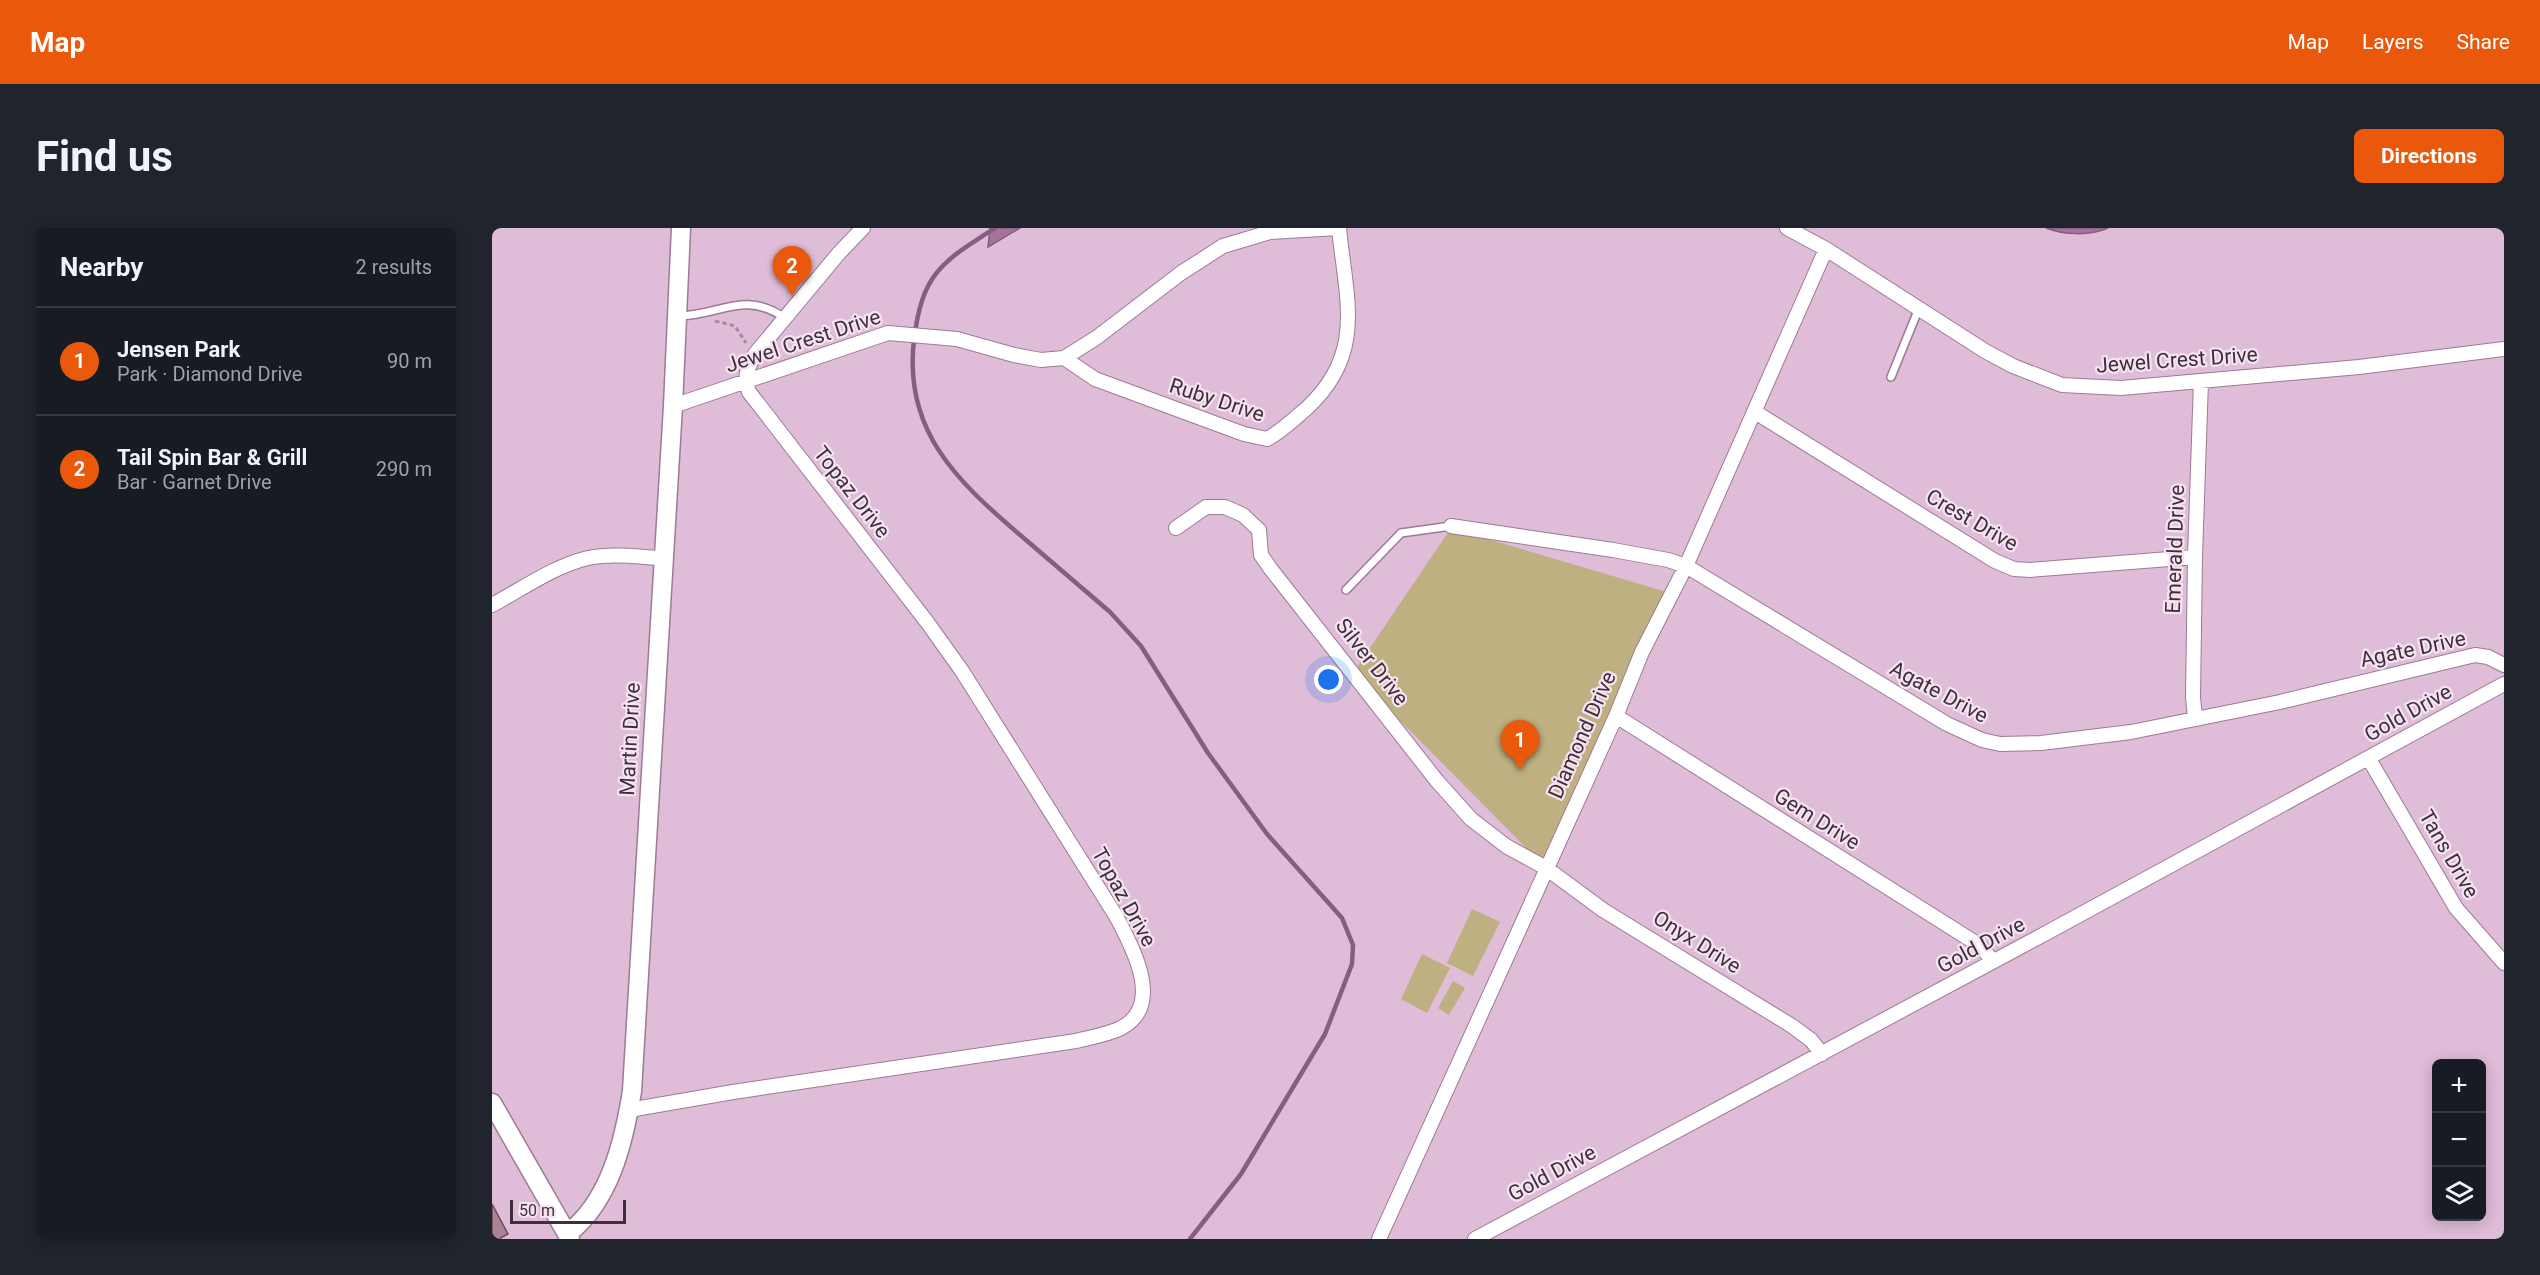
<!DOCTYPE html>
<meta charset="utf-8">
<style>
:root{--surface:#171b24;--page:#20242c;--text:#f1f3f6;--muted:#9ea1a6;--line:#363941;--accent:#ea580c}
body{margin:0;font-family:Roboto,sans-serif;background:var(--page);color:var(--text)}
.controls{position:absolute;right:18px;bottom:18px;display:grid;overflow:hidden;border-radius:9px;box-shadow:0 3px 15px #0003}
.controls button{width:54px;height:54px;display:grid;place-items:center;padding:0;border:0;border-bottom:2px solid var(--line);background:var(--surface);color:var(--text);font:30px sans-serif}
.scale{position:absolute;left:18px;bottom:15px;width:116px;box-sizing:border-box;padding-left:6px;border:3px solid #3e303b;border-top:0;font-size:16px;line-height:21px;white-space:nowrap;color:#3e303b;-webkit-text-stroke:4px #f5e3f1;paint-order:stroke}
.you{position:absolute;left:837px;top:452px;width:21px;height:21px;margin:-15px;border:4px solid #fff;border-radius:50%;background:#1a73e8;box-shadow:0 0 0 9px #1a73e833}
.badge{display:grid;place-items:center;width:39px;height:39px;border-radius:50%;background:var(--accent);color:#fff;font-size:20px;font-weight:700}
.pin{position:absolute;translate:-50% -50px;filter:drop-shadow(0 2px 3px #0008)}
.pin::after{content:'';position:absolute;top:32px;width:21px;height:18px;background:inherit;clip-path:polygon(0 0,100% 0,50% 100%)}
.list{margin:0;padding:0;list-style:none}
h2{display:flex;justify-content:space-between;align-items:center;height:78px;margin:0;padding:0 24px;font-size:26px}
h2 small{font-size:20px;font-weight:400;color:var(--muted)}
.list li{display:grid;grid-template-columns:39px 1fr auto;gap:18px;align-items:center;box-sizing:border-box;height:108px;padding:0 24px;border-top:2px solid var(--line)}
.list b{display:block;font-size:22px;white-space:nowrap}
.list p{margin:0;font-size:20px;white-space:nowrap;color:var(--muted)}
.list em{font-size:20px;font-style:normal;color:var(--muted)}
.icon{flex:none;width:33px;height:33px;fill:none;stroke:currentColor;stroke-width:2;stroke-linecap:round;stroke-linejoin:round}
.map{position:relative;flex:none;width:2012px;height:1011px;overflow:hidden;border-radius:9px}
header{display:flex;align-items:center;gap:36px;box-sizing:border-box;height:84px;padding:0 30px;background:var(--accent);color:#fff}
header strong{font-size:28px}
nav{display:flex;gap:33px;margin-inline-start:auto;font-size:21px}
.intro{display:flex;align-items:center;justify-content:space-between;box-sizing:border-box;height:144px;padding:0 36px}
h1{margin:0;font-size:42px}
.button{padding:15px 27px;border-radius:9px;background:var(--accent);color:#fff;font-size:21px;font-weight:700}
main{display:flex;gap:36px;padding:0 36px}
aside{flex:1;background:var(--surface);border-radius:9px;box-shadow:0 3px 15px #0003}
.map>svg:first-child{display:block}
</style>
<header>
<strong>Map</strong>
<nav><a>Map</a><a>Layers</a><a>Share</a></nav>
</header>
<div class="intro"><h1>Find us</h1><a class="button">Directions</a></div>
<main>
<aside>
<h2>Nearby<small>2 results</small></h2>
<ul class="list">
<li><span class="badge">1</span><div><b>Jensen Park</b><p>Park · Diamond Drive</p></div><em>90 m</em></li>
<li><span class="badge">2</span><div><b>Tail Spin Bar &amp; Grill</b><p>Bar · Garnet Drive</p></div><em>290 m</em></li>
</ul>
</aside>
<div class="map">
<svg width="2012" height="1011" viewBox="0 0 2012 1011">
<rect width="100%" height="100%" fill="#dfbcd8"/>
<path fill="#beb081" d="M959 300 1178 365 1054 640 861 445Z
M980 681 1008 694 981 748 955 735Z
M930 726 958 740 935 785 909 771Z
M961 753 973 760 957 787 946 780Z"/>
<path fill="#a6729c" stroke="#875e7f" stroke-width="1.5" d="M498 0H528L496 19Z
M1554 0H1616C1598 8 1572 7 1554 0Z"/>
<g fill="none" stroke-linecap="round" stroke-linejoin="round">
<path stroke="#875e7f" stroke-width="4.5" d="M503 0C450 34 430 45 422 112 411 202 465 253 527 306 557 332 588 358 618 384L649 418 716 525 775 606 850 690 861 717 860 736 833 806 749 946 698 1011"/>
</g>
<path fill="#ab8292" stroke="#6f4959" stroke-width="1.5" d="M0 976 16 1006 7 1011H0Z"/>
<g fill="none" stroke-linecap="round" stroke-linejoin="round">
<defs>
<path id="lane" d="M187 88C229 87 252 62 293 90
M1399 149 1427 80
M854 362 909 305 959 298"/>
<path id="street" d="M1295 0 1334 21 1493 123 1521 138 1570 157 1629 160 1867 139 2012 121
M572 130 603 151 752 206 775 211C790 203 802 191 815 180 874 125 854 72 847 0
M181 178 396 105 465 111 522 127 549 132 572 130 604 110 689 45 731 18 778 4 847 0
M1263 184 1503 333 1522 341 1538 342 1703 329
M959 298 1121 322 1176 332 1194 338 1455 496 1490 512 1508 516 1549 515 1639 504 1788 474 1983 427 1996 429 2012 437
M684 300 714 279H733L751 287 767 302 769 327 778 340 945 553 979 591 1014 618 1054 640 1111 682 1300 798 1319 812 1330 826
M0 377C30 361 62 338 96 330 121 325 147 329 171 330
M1124 488 1487 717 1501 733
M1703 490 1701 469 1703 329 1709 153
M1877 531 1964 680 2012 735
M137 882 241 864 584 813C599 809 615 807 629 800 673 777 640 719 624 688L470 443 435 394 257 164C251 150 256 139 263 126L347 25 371 0
M887 1011 1124 488 1150 424 1194 338 1334 21
M983 1011 1558 703 2012 456"/>
<path id="secondary" d="M0 875 78 1011
M75 1006C118 974 132 913 140 863L181 178 189 0"/>
</defs>
<use href="#lane" stroke="#9c7b95" stroke-width="10"/>
<use href="#street" stroke="#9c7b95" stroke-width="16"/>
<use href="#secondary" stroke="#9c7b95" stroke-width="21"/>
<path stroke="#a68ba1" stroke-width="3" stroke-dasharray="4.5 3" stroke-linecap="butt" d="M223 93 243 98 254 115"/>
<use href="#lane" stroke="#fff" stroke-width="7"/>
<use href="#street" stroke="#fff" stroke-width="14"/>
<use href="#secondary" stroke="#fff" stroke-width="18"/>
</g>
<g text-anchor="middle" stroke-width="4.5" stroke-linejoin="round" paint-order="stroke">
<g font-size="21" fill="#3e303b" stroke="#f5e3f1">
<text transform="translate(311 113) rotate(-18)" y="7">Jewel Crest Drive</text>
<text transform="translate(1685 132) rotate(-4)" y="7">Jewel Crest Drive</text>
<text transform="translate(725 172) rotate(18)" y="7">Ruby Drive</text>
<text transform="translate(360 264) rotate(52)" y="7">Topaz Drive</text>
<text transform="translate(1480 292) rotate(30)" y="7">Crest Drive</text>
<text transform="translate(1683 321) rotate(-88)" y="7">Emerald Drive</text>
<text transform="translate(1921 421) rotate(-12)" y="7">Agate Drive</text>
<text transform="translate(880 434) rotate(52)" y="7">Silver Drive</text>
<text transform="translate(1447 464) rotate(28)" y="7">Agate Drive</text>
<text transform="translate(1916 485) rotate(-29)" y="7">Gold Drive</text>
<text transform="translate(1090 507) rotate(-66)" y="7">Diamond Drive</text>
<text transform="translate(138 511) rotate(-87)" y="7">Martin Drive</text>
<text transform="translate(1325 591) rotate(32)" y="7">Gem Drive</text>
<text transform="translate(1957 626) rotate(60)" y="7">Tans Drive</text>
<text transform="translate(632 669) rotate(61)" y="7">Topaz Drive</text>
<text transform="translate(1205 714) rotate(32)" y="7">Onyx Drive</text>
<text transform="translate(1489 717) rotate(-28)" y="7">Gold Drive</text>
<text transform="translate(1060 945) rotate(-28)" y="7">Gold Drive</text>
</g>
</g>
</svg>
<div class="controls">
<button>+</button>
<button>−</button>
<button><svg class="icon" aria-label="layers" viewBox="0 0 24 24"><path d="M12 4l9 5-9 5-9-5zM3 14l9 5 9-5"/></svg></button>
</div>
<div class="scale">50 m</div>
<div class="you"></div>
<div class="pin badge" style="left:1028px;top:542px">1</div>
<div class="pin badge" style="left:300px;top:68px">2</div>
</div>
</main>
